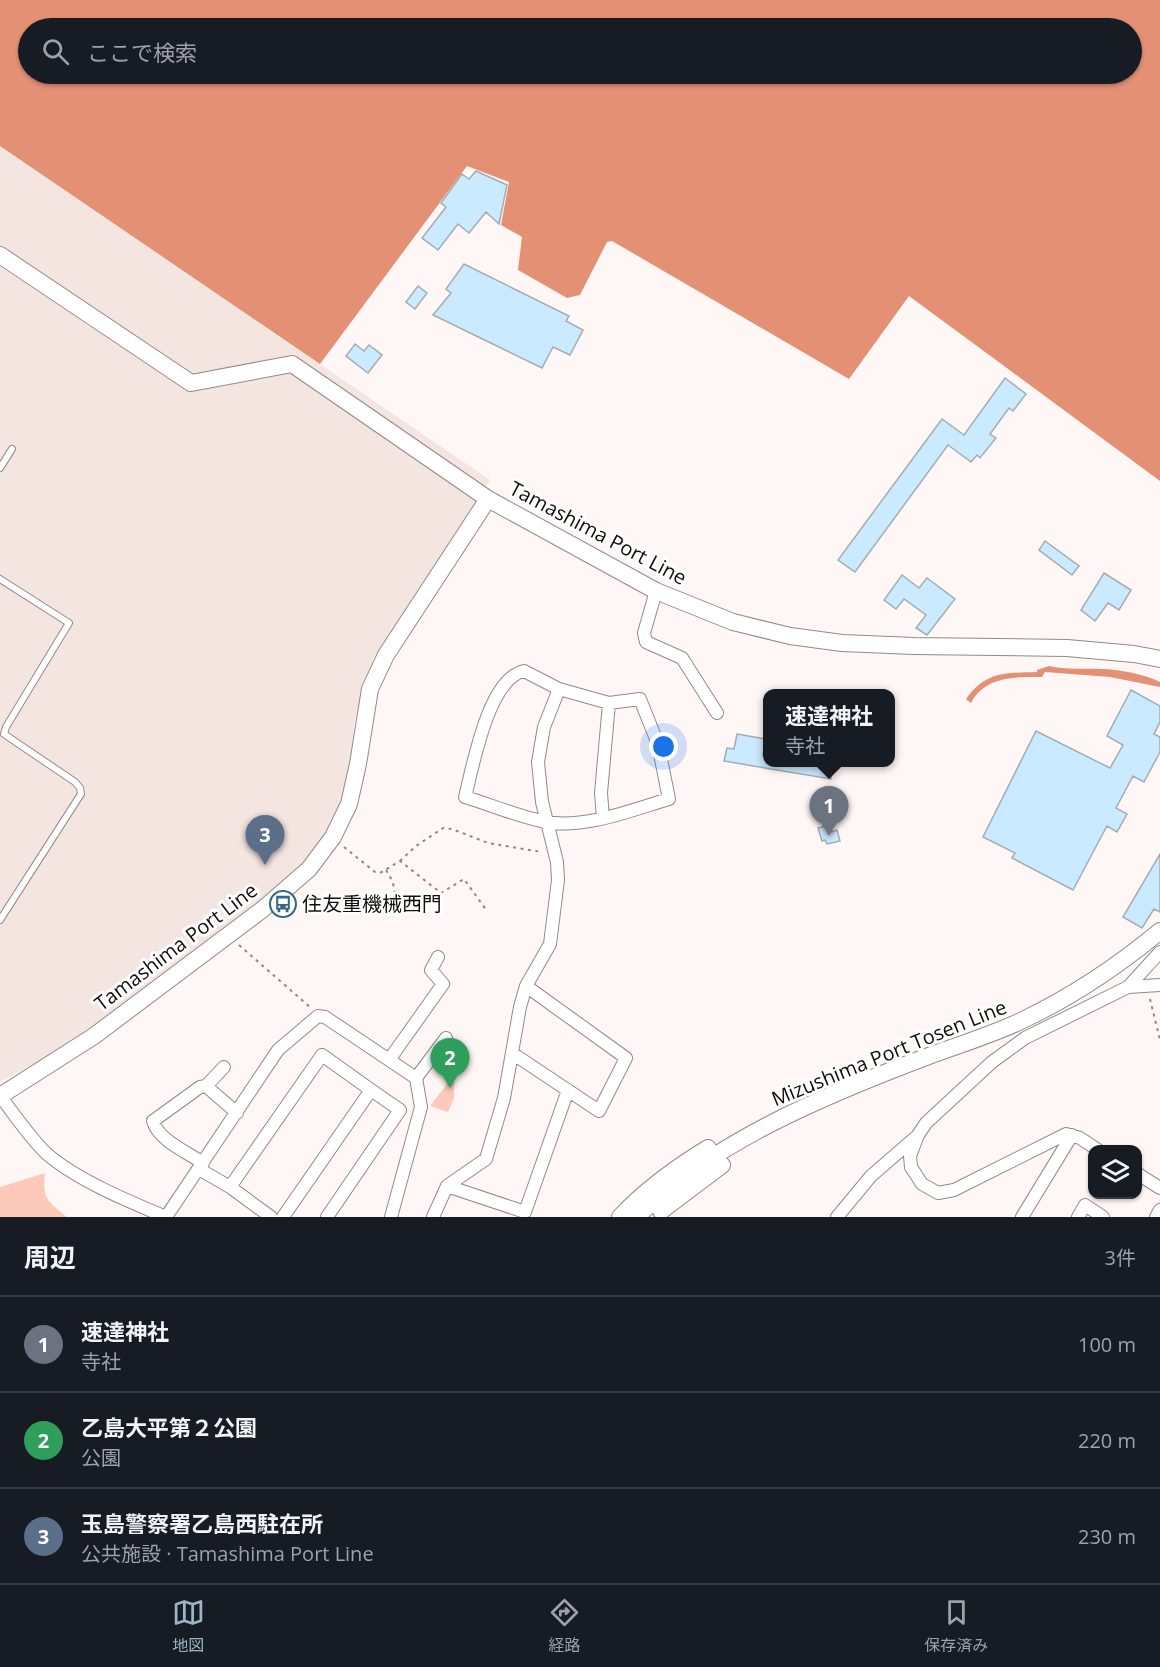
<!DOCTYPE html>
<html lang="ja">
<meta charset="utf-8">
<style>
:root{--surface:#171b24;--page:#20242c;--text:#f1f3f6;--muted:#9ea1a6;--line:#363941;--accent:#9cb4c3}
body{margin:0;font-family:"Open Sans","Noto Sans JP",sans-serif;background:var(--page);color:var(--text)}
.controls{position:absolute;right:18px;bottom:18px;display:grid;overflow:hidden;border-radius:12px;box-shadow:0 2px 4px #0004}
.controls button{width:54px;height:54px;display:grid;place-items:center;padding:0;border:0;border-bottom:2px solid var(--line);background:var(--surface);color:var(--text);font:30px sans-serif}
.you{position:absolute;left:664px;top:747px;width:21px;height:21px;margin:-15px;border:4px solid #fff;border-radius:50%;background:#1a73e8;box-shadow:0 0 0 9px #1a73e833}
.badge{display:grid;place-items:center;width:39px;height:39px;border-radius:50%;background:var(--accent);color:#fff;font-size:20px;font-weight:700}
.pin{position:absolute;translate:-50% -50px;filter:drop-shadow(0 2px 3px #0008)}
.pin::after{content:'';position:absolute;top:32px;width:21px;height:18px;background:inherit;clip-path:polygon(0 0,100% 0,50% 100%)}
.popup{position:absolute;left:763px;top:689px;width:132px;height:78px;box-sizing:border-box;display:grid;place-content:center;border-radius:12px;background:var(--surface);filter:drop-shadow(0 2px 4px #0005);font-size:20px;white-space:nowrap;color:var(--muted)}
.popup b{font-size:22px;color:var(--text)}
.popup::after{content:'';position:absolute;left:50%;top:100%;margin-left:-12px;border:12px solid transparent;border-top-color:var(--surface)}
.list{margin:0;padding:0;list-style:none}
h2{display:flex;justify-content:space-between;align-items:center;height:78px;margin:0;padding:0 24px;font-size:26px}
h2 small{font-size:20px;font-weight:400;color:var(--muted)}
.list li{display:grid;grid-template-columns:39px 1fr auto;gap:18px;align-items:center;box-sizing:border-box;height:96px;padding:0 24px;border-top:2px solid var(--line)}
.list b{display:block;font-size:22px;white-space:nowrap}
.list p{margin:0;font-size:20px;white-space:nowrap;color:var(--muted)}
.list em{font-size:20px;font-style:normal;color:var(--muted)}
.icon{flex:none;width:33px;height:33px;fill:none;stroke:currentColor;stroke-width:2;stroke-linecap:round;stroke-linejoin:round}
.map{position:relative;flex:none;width:1160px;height:1217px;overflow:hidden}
.search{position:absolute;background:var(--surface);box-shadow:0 2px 4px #0004;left:18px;right:18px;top:18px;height:66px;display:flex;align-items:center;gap:15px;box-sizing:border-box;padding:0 21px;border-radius:33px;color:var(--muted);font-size:22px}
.sheet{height:366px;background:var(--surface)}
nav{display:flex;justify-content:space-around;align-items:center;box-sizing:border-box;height:84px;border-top:2px solid var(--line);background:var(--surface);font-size:16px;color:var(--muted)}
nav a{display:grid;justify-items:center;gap:3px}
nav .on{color:var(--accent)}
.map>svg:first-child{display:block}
</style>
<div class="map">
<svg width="1160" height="1217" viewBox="0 0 1160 1217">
<rect width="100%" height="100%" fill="#fff7f5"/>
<path fill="#f4e5e1" d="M0 146 490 480 380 651 363 688 354 724 350 766 343 802 327 834 304 865 124 1007 39 1061 0 1082Z"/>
<path fill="#fdcab9" d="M454 1075V1098L448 1112 430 1106Z
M45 1173C42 1200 48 1201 67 1217H0V1187Z"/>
<path fill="#e49074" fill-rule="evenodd" d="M0 0H1160V481L909 296 849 379 612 241 607 242 580 295 567 298 518 270 522 237 501 225 509 182 467 166 320 364 0 146ZM28 28H1132V74H28Z
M1049 666C1071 671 1093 667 1115 670 1130 672 1146 675 1160 682V687L1110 677 1045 672 1042 677C1015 677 985 676 971 703L966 699C986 671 1006 673 1037 672V670Z"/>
<path fill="#caeaff" stroke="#a4acb1" stroke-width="1.5" d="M476 171 507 185 499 224 486 212 469 233 458 224 438 250 422 238 446 207 441 203 462 174 469 179Z
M464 264 569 316 566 321 583 330 570 355 553 347 542 368 433 315 451 293 446 289Z
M418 286 427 293 415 309 406 302Z
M355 344 364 351 369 345 382 355 368 373 346 356Z
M1005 378 1026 394 1013 411 1009 408 990 434 996 438 980 458 977 455 971 462 948 445 855 572 838 560 942 419 964 435Z
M1045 541 1079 566 1072 575 1039 550Z
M1104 573 1131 590 1119 610 1108 603 1095 621 1081 610Z
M902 575 919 588 927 578 955 599 927 635 916 628 926 615 904 599 896 609 884 600Z
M1131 690 1160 706V722L1154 734 1160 737V752L1144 782 1133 776 1116 808 1127 814 1117 832 1107 826 1073 890 1012 858 1015 853 983 837 1036 731 1110 768 1123 745 1107 736Z
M737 734 765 739 763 755H768V762H812L833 766 831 779 724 761 727 748 734 749Z
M830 825 832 832 837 830 840 841 827 844 825 840 822 841 818 828Z
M1160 854V912L1154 909 1142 928 1123 917Z"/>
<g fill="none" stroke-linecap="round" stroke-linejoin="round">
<defs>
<path id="lane" d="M0 468 12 449
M0 579 69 623 6 727 4 734 75 782 80 788 81 794 0 920"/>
<path id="street" d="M656 591 644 633 646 642 682 658 717 713
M524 671 559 689 609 703 640 699 658 744 669 799C631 810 586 829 546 822 519 817 492 805 465 797 473 766 488 679 524 671Z
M603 818 601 793 609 703
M1128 987 1160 985
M512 1053 599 1111 626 1058 526 986
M389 1060 443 984 431 970 438 957
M416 1078 446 1038
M206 1086 224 1067
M0 1096C15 1115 29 1137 47 1154 77 1180 130 1202 166 1217
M1098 1150 1080 1138 1066 1134 954 1190 938 1193 922 1184 911 1167 910 1156 918 1135 926 1123 992 1062 1025 1038 1128 987 1160 952
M203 1163C187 1152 158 1140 153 1121L200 1087 206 1086 237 1113
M199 1169 230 1187 322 1055 371 1090
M1138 1174 1160 1188
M447 1186 525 1212 568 1090
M230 1187 271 1217
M166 1217 278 1050 318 1016 325 1017 416 1078 421 1107 391 1217
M283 1217 371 1090 400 1110 327 1217
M433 1217 447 1186 486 1159 504 1098 520 1007 526 986 550 944 558 880 557 862 542 802 538 762 544 727 559 689
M837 1217 871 1176 916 1137
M1022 1217 1072 1135
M1078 1217 1085 1205 1103 1217
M1156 1217 1160 1210"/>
<path id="secondary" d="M0 255 191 383 292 364 488 499 656 591 733 622 790 636 842 643 914 646 1067 648 1134 654 1160 659
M0 1096 94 1036 263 909 309 869 333 837 349 804 358 764 370 689 386 655 488 499
M661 1211 722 1165
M620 1217C645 1190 677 1167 708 1148
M637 1217C711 1142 828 1094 926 1057 958 1045 992 1035 1023 1020 1073 996 1118 966 1160 931"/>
</defs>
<use href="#lane" stroke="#928a87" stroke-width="8"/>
<use href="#street" stroke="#928a87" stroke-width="14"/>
<use href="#secondary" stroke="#928a87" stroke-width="18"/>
<path stroke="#8d8785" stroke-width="2" stroke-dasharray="3 4.5" stroke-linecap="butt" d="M344 847 375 872 380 873 400 861 441 893 464 879 487 911
M400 861 416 846 443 828 452 829 488 843 542 852
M386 870C393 881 397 890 393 904
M239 945 311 1008
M1150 999 1160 1040"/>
<use href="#lane" stroke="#fff" stroke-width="6"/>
<use href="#street" stroke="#fff" stroke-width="12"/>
<use href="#secondary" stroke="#fff" stroke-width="16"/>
</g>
<defs>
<symbol id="bus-ring" viewBox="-11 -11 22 22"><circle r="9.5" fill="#fff" stroke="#356885" stroke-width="1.5"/><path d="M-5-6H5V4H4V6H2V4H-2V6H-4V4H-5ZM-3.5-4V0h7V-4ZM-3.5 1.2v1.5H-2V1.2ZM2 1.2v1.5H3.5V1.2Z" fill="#356885"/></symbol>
</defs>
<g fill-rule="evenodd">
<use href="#bus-ring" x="268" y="889" width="30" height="30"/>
</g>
<g text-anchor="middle" stroke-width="6" stroke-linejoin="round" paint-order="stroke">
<g font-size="20" fill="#100d0c" stroke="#fff">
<text transform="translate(598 533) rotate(28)" y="7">Tamashima Port Line</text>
<text transform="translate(176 947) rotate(-37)" y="7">Tamashima Port Line</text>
<text transform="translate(889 1053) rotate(-22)" y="7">Mizushima Port Tosen Line</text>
</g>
<g font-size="20" fill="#100d0c" stroke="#fff" text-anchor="start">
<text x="302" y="911">住友重機械西門</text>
</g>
</g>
</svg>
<div class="controls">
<button><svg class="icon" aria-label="layers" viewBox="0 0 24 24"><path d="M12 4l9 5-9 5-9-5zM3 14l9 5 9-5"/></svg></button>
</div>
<div class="you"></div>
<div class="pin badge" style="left:829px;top:836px;background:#6b7280">1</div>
<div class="popup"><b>速達神社</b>寺社</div>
<div class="pin badge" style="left:450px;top:1088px;background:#2e9e5b">2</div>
<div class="pin badge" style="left:265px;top:865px;background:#5c6f8a">3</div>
<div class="search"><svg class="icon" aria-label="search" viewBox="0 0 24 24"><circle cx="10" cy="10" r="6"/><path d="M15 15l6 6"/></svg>ここで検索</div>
</div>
<section class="sheet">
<h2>周辺<small>3件</small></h2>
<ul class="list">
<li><span class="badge" style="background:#6b7280">1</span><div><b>速達神社</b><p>寺社</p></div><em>100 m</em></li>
<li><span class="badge" style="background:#2e9e5b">2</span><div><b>乙島大平第２公園</b><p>公園</p></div><em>220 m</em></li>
<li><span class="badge" style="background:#5c6f8a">3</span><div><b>玉島警察署乙島西駐在所</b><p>公共施設 · Tamashima Port Line</p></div><em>230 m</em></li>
</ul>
</section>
<nav>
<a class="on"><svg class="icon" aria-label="map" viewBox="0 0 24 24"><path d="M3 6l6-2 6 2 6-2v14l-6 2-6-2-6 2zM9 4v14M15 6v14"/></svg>地図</a>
<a><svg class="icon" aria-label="directions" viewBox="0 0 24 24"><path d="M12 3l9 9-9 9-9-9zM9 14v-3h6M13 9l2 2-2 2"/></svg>経路</a>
<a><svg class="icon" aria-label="saved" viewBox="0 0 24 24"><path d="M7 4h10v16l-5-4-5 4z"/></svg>保存済み</a>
</nav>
